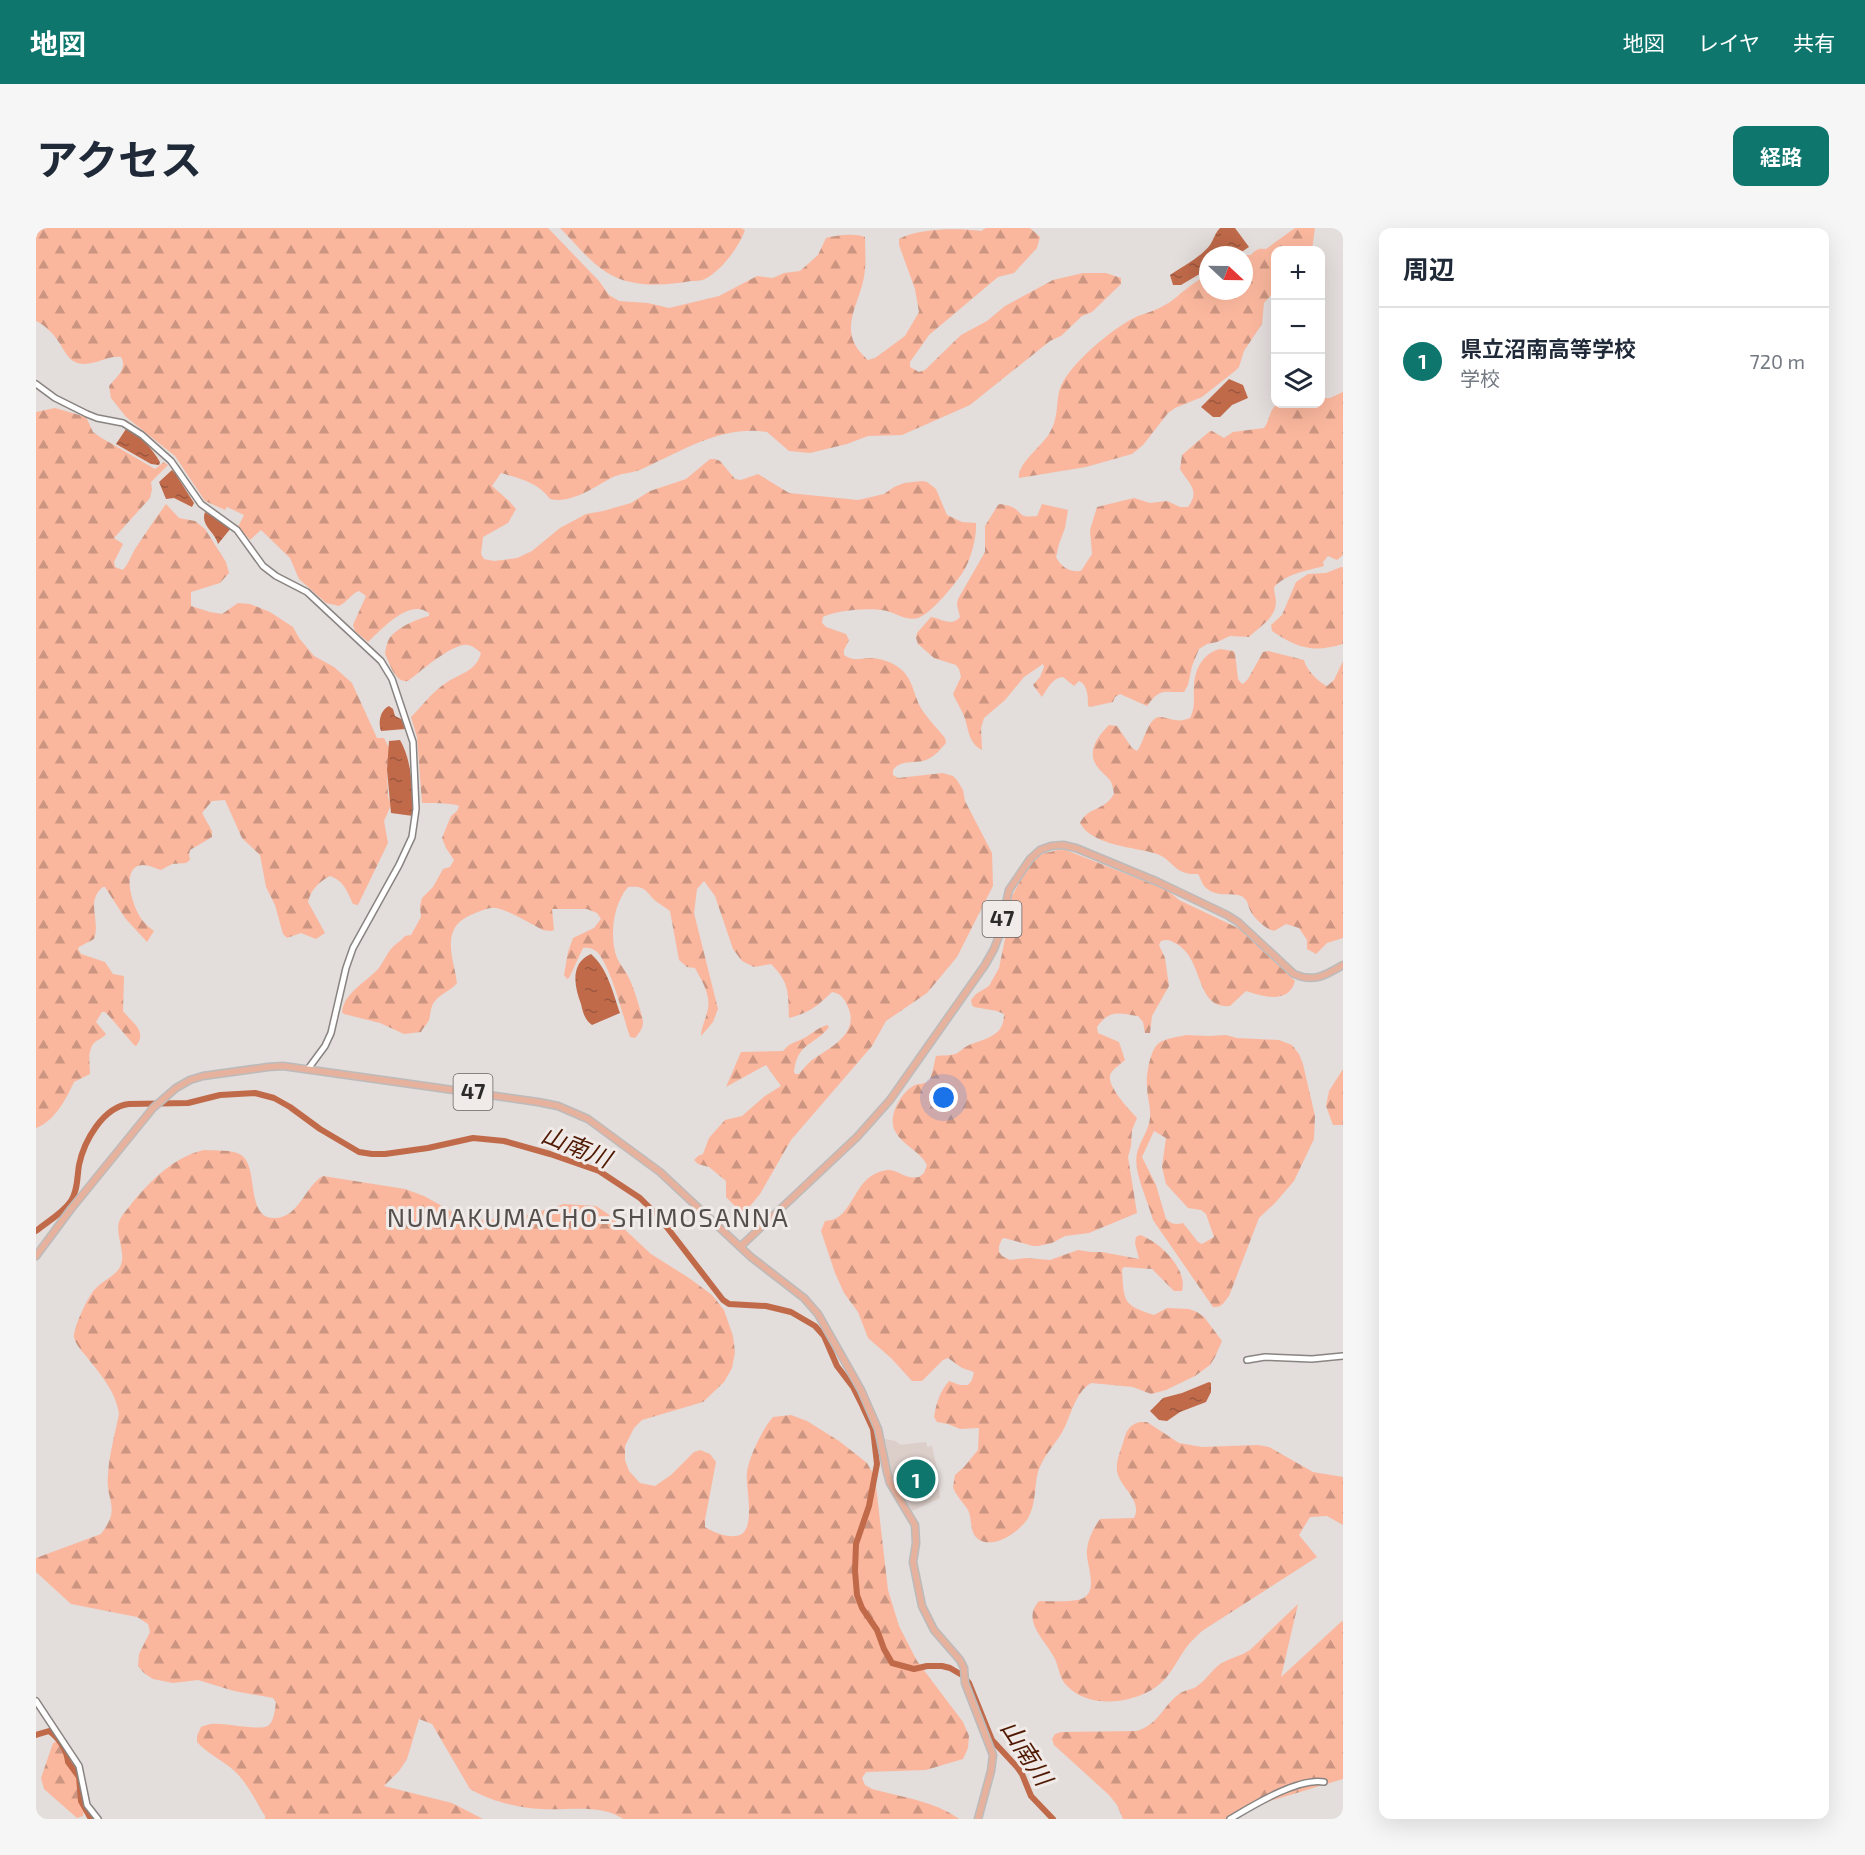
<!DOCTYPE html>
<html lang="ja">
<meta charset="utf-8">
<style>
:root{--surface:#fff;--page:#f6f6f7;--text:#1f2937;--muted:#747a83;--line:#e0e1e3;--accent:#0f766e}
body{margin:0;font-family:"Exo 2","Noto Sans JP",sans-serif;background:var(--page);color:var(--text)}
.controls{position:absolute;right:18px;top:18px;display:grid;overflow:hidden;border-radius:12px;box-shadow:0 6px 24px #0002}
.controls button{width:54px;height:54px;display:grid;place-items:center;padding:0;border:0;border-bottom:2px solid var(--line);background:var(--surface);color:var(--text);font:30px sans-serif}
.compass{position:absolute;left:1163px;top:18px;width:54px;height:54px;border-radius:50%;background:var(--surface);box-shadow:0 6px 24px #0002;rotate:112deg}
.you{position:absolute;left:908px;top:870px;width:21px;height:21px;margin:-15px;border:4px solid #fff;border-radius:50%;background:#1a73e8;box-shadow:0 0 0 9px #1a73e833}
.badge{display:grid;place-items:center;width:39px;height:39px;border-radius:50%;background:var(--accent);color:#fff;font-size:20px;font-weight:700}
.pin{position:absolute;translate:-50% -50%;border:3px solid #fff;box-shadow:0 2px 6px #0006}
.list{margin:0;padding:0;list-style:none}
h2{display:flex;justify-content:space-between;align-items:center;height:78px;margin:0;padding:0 24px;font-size:26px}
h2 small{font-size:20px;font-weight:400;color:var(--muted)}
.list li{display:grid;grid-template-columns:39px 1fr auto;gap:18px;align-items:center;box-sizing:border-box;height:108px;padding:0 24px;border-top:2px solid var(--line)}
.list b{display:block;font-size:22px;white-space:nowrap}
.list p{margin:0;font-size:20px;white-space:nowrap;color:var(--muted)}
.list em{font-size:20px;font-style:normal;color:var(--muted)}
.icon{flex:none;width:33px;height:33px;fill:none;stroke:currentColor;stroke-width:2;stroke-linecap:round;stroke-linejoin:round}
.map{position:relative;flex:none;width:1307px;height:1591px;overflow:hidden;border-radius:12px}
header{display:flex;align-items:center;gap:36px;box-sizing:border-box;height:84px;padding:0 30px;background:var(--accent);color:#fff}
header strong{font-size:28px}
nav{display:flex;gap:33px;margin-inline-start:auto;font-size:21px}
.intro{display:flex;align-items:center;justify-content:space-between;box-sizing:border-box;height:144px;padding:0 36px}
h1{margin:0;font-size:42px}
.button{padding:15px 27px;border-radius:12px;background:var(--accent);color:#fff;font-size:21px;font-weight:700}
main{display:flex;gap:36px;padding:0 36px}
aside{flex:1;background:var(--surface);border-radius:12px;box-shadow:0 6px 24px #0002}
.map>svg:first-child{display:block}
</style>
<header>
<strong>地図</strong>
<nav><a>地図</a><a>レイヤ</a><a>共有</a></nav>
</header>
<div class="intro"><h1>アクセス</h1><a class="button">経路</a></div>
<main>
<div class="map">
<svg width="1307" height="1591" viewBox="0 0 1307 1591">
<defs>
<pattern id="forest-firs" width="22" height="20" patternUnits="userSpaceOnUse" patternTransform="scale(1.5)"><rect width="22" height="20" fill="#fab79e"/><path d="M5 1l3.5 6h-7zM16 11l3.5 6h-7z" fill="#cb9581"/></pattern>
<pattern id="water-ripples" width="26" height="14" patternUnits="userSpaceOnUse" patternTransform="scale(1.5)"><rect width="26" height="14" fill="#c06a4a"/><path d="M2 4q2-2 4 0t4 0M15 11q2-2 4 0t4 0" fill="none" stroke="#9c573e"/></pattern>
</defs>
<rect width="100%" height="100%" fill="#e3dddb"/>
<path fill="#dccec9" d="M849 1211 859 1213 865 1217 890 1214 891 1219 896 1218 901 1241 904 1270 876 1283 855 1247Z"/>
<path fill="url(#forest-firs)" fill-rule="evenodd" d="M0 0H512L563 53 573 67 583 73 612 75 633 80 683 68 721 48 737 50 748 45 764 43 782 27 790 10C801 7 819 5 829 9 829 20 830 31 829 42 826 76 797 102 832 132L839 130 869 108 883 84 879 61 863 17V11C882 0 923 0 945 3L950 0H994L1004 9 1001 20 978 45 962 49 893 107 874 134V139L883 144 889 142 925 107 951 93 969 78 1017 52 1047 45H1070L1085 50V56L1056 84 1046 88 1025 108 1014 113 934 177 866 207 832 208 811 216 774 225 753 223 731 204C684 197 645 224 604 242 596 245 586 245 577 249 558 259 536 276 514 271 501 254 485 251 465 245L456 258 473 273 480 281 472 295 447 309 445 326 448 331 458 333 481 330 496 323 524 300 550 286 567 283 595 275 614 263 650 251 674 231H679L684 233 699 251 705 252 722 246 753 265 822 272 848 266 858 259 868 255 886 253 891 254 900 261 911 287 926 294 940 295C941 308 935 332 927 344 919 356 896 385 882 390 871 393 861 386 851 383 836 379 800 382 787 389L786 395 790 399 810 406 813 412 808 422V427C818 434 825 430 835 430 843 430 856 434 862 439 877 449 877 466 885 480 891 490 901 500 909 510L910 515C904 522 899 528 890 532 879 536 865 531 857 542V547L862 550 907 545 917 548 921 552 927 562 929 573 956 625 957 658 921 729 891 765 850 793 836 818 755 912 724 966 709 984 704 983 690 969V953L673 939 662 936 658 932 662 928 667 926 673 910 689 892 706 888 729 868 745 858 730 837 690 859 705 824 747 823C754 815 755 816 764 812 775 808 778 801 791 797L793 799C778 818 762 814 758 843L759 846H763C767 841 771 836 776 832 793 820 824 806 812 779 809 772 805 765 796 764 780 779 775 784 753 790 752 765 754 755 735 736L718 739 706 733 697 721 679 668 668 653 661 661 658 685 682 781 677 794 665 808C665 800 669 793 671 785 676 768 667 755 659 740L651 739 643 732 634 683C630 680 625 677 621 674 609 664 611 657 592 659 577 676 573 709 581 730 584 737 590 743 593 750 597 758 606 785 607 794 607 801 603 805 599 810L594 809 593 806C587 788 574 735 560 723 556 720 551 719 547 720L533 750 531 751 528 747 532 724 537 710 558 700 565 691 561 685 551 681H516L518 702 515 703 507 702C495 696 472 682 460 680 453 679 448 682 442 684 427 690 417 695 415 713 414 727 419 740 421 755 415 763 405 765 399 773 394 779 395 785 393 792 391 796 387 800 385 804L368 806 344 795 308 786 306 784C308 765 330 754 342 741 347 735 350 727 355 721 359 716 365 713 369 708L375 707 385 689 384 678 386 670 397 659 407 641 414 639 418 632 410 620 406 610 415 588 421 583 423 578C417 575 394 575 386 575L381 509 375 489C386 478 397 463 410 455 424 445 440 444 445 425 440 421 435 416 428 417 412 419 385 443 372 453 359 455 354 436 349 426 350 420 351 412 356 407 365 398 381 391 393 388V385C373 370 346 401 332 414L319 403 317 397 330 368 323 363C315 366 311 374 303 378L290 375 263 351 254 330 225 302 214 312 202 299 208 287 191 279 189 282 169 273 139 228 90 189 75 170 73 158C80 149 92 141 85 129 70 127 55 141 39 134 32 131 28 122 24 116 19 107 9 97 0 93Z
M524 0H705L709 2C703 19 686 42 669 51 665 53 659 53 655 53 627 58 595 60 570 44 555 35 537 13 524 0Z
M1259 0H1279L1276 22H1240L1239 63 1228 75 1226 96 1208 123 1203 139 1199 143 1166 169 1139 180 1132 185 1107 217 1096 226 1050 239 983 250C981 236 1005 219 1013 206 1025 187 1018 169 1027 154 1039 132 1079 98 1102 88 1110 85 1119 83 1127 78 1136 74 1142 67 1149 62 1156 56 1164 51 1172 46V63H1208V27H1215C1220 21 1223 20 1230 21Z
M1285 163 1288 170H1294L1307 164V327L1301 332 1292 328 1287 334 1288 338C1270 343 1252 345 1238 359 1238 365 1240 369 1240 374 1240 390 1223 399 1213 409L1194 408 1181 414 1171 416 1163 421 1156 438 1152 457 1148 464C1127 465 1125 459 1111 478L1084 466 1079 469 1077 474 1054 479 1052 478C1052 469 1052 457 1043 453L1038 458 1027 449C1016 450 1012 460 1006 469L997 457 1004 449 1008 439 1007 436 988 449 969 472 948 490 945 500 946 522C932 515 933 501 928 488 925 481 920 473 917 466L925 449 923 441 920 437 898 430 882 416 880 410 881 405 895 389C906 391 916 399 924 389L921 377 922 371 949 324V298L962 277 964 276C968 277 972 277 976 279 988 285 981 290 1001 288L1006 276 1032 282 1029 300 1023 316 1020 329C1026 340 1033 344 1045 343L1056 326 1054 302 1061 279 1098 270 1114 275 1131 273 1144 279H1152C1165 262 1152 255 1144 241L1146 227 1174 203H1176L1188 210 1197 204 1228 200C1234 192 1233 183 1240 177L1284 176Z
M19 180 50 189 57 204 64 209 119 241 128 234 132 237 115 254 116 261 114 270 78 310 87 316 78 334 79 339 87 342C92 336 95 328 99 321 109 306 119 291 130 276L143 290 159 293 169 301 190 334 193 345 184 355 155 364V378L174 384 186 386 202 375 214 376 234 384 257 399 263 410 278 428 298 439 316 455 341 510H348L354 522 351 542 352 569 355 577 348 593 352 615 322 677 317 676C311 663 308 653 294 648 283 654 275 661 272 674L289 705 280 711 265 705 251 710 247 706 239 677 230 659 224 627 206 610 189 572 176 573 166 585 176 603V609L154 622 153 627 154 632 150 635 136 636 125 642C119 640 112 637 107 637 82 638 98 683 107 693 110 697 114 700 118 703L111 714 89 690 69 659H67C49 673 65 693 58 711L43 719 42 721 45 726 69 734 77 746 88 748 87 783C96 795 112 803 100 818L98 817 73 788 69 784H66L60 794 70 806C66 811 62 811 58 815 51 823 54 836 54 846L38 854C30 871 19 893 0 900V184Z
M1305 339H1307V416C1277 425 1261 420 1236 403L1235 397 1246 387 1260 354 1272 346 1290 345Z
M1184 421 1197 423 1199 425 1202 451 1205 455 1207 456 1212 451 1227 424 1232 423 1268 432C1270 441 1282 454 1291 458L1298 452 1307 433V710L1291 715 1280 726 1271 721V712L1263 700 1250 696 1238 703C1229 701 1218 690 1214 682 1212 677 1212 673 1207 669 1200 663 1181 672 1168 658 1166 655 1164 649 1162 646 1137 647 1139 633 1121 626 1100 619 1056 618 1044 595 1053 578 1067 584 1078 566 1076 550 1073 552 1064 542 1049 526 1060 510 1073 497L1081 498 1096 520 1101 523C1108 515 1112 487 1125 489 1137 491 1143 495 1154 490 1160 478 1157 470 1158 457 1159 441 1167 425 1184 421Z
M1027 621 1131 662 1143 672 1204 701 1259 753C1253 776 1228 769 1210 763L1194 778C1158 781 1169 730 1139 715 1134 712 1131 711 1125 713L1123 717 1129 730 1133 758 1116 788 1114 805H1109L1107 794 1102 788C1082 785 1074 781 1061 799L1062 805 1083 814 1089 832C1085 836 1078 840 1075 845 1068 856 1094 882 1101 890L1096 902 1095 918 1092 929 1101 985 1053 1005 1029 1008 1016 1015 1002 1018H997L968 1010 966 1011 963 1018V1024L966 1028 974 1032 990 1030 1014 1032 1042 1022 1055 1024H1066L1103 1031 1099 1015 1100 1009 1104 1007C1124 1014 1152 1041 1146 1063H1138L1116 1041 1088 1039 1086 1041C1088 1073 1086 1077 1118 1087L1131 1080 1153 1081 1161 1084 1168 1089 1186 1113 1179 1129 1174 1137 1159 1148 1130 1162 1115 1166 1097 1159 1055 1155C1038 1165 1035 1190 1025 1206 1018 1217 1008 1228 1003 1241 998 1254 1001 1275 992 1290 984 1304 953 1325 939 1308 934 1301 936 1290 932 1282 927 1274 920 1268 917 1259L919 1247 928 1239 942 1222 943 1200 924 1201 912 1196 901 1194 898 1189C900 1176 904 1163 913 1153L924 1157H932L936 1152 938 1144 926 1140 912 1130 907 1132 886 1153H876L855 1130 832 1110 822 1084 808 1065 799 1045 785 1003 789 993C820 992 814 948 851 942 860 941 866 948 874 949 875 950 882 949 883 949L888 945 891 937C884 923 866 917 859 903 851 889 865 865 877 858 882 855 890 857 894 851 897 845 898 835 900 828 906 827 913 828 919 826 923 825 927 820 931 818 948 810 968 810 968 786L961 783 938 779 936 777 935 772 940 766 953 758 963 740 972 696V687L976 668 992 639 1005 626Z
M1150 807 1173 808 1190 807 1201 810 1243 812 1256 817 1263 826 1267 836 1279 888 1278 911 1258 953 1239 975 1223 990 1193 1068C1188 1074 1186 1080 1177 1079L1117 992C1112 972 1097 944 1101 925 1104 913 1113 902 1114 890 1115 879 1111 869 1111 858 1110 848 1114 821 1123 815 1130 810 1142 809 1150 807ZM1118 903 1130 910 1126 939 1130 956 1152 980 1165 982 1170 986 1178 1009 1166 1016 1162 1014 1147 995C1140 997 1135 996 1130 991L1120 957 1106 929Z
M1307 841V897H1297L1290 878 1293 863Z
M168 922C178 923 196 921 205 927 224 939 208 992 240 990 263 989 269 958 287 948L369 961 388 968 426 989 436 992 479 991 528 976 560 978 572 986 615 1026 653 1050 676 1067 688 1082 697 1108 699 1124 696 1140 688 1154 667 1174 606 1192 598 1200 589 1218V1232L593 1243 604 1255 619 1258 635 1247 658 1224 664 1222 674 1226 680 1234 669 1292V1299C679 1305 689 1309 700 1308 722 1306 709 1259 711 1244 713 1229 727 1200 737 1189L755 1187 771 1193 803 1213 831 1235 839 1249 852 1362 863 1398 881 1433 927 1494 933 1508 932 1520 927 1531 890 1542 830 1544 826 1550 829 1557 836 1561C865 1569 899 1573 923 1591H587C564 1575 532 1583 506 1581 482 1580 454 1573 434 1561L396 1496 383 1491 371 1531 363 1543 348 1558 416 1575 447 1591H229V1588C219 1572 210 1552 195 1540 184 1531 171 1525 161 1514V1508L165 1499C168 1498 173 1496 175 1496 187 1494 226 1504 233 1497 238 1492 239 1482 240 1474L237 1470 198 1463 162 1452 137 1455 117 1451 108 1445 102 1438 103 1426 114 1404 112 1396 101 1389 35 1376 0 1344V1330L65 1306C86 1279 69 1273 72 1247 73 1227 79 1206 83 1186 80 1163 64 1146 50 1128 45 1122 40 1117 38 1109 37 1100 53 1066 60 1060 67 1053 80 1047 84 1039 91 1025 79 1008 83 994 85 987 92 981 96 975 115 952 138 929 168 922Z
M1104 1194H1111L1143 1215 1166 1219 1222 1217 1233 1219 1277 1244 1307 1249V1297L1291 1288 1274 1289 1263 1307 1281 1329 1166 1403C1162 1407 1157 1411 1153 1416 1142 1429 1135 1449 1120 1459 1096 1476 1053 1481 1031 1458 1023 1451 1023 1438 1018 1429 1009 1412 985 1392 1003 1373 1016 1373 1030 1374 1042 1372 1066 1367 1049 1336 1051 1322 1052 1311 1058 1299 1064 1291L1098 1290C1107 1272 1084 1260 1081 1243 1080 1233 1084 1224 1087 1215 1090 1204 1092 1197 1104 1194Z
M1262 1376 1245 1449 1306 1393 1307 1394V1551L1234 1573 1194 1591H1087L1081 1577 1073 1567 1018 1517 1016 1511 1019 1506 1025 1504 1101 1503C1123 1496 1126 1479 1143 1466 1148 1462 1155 1462 1160 1459 1169 1453 1176 1442 1184 1436 1194 1430 1205 1428 1214 1422Z
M22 1513 47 1553 50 1562 47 1588 41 1590 8 1561 5 1550 17 1515Z"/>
<path fill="url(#water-ripples)" d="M1184 0H1199L1213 19 1207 23 1200 22 1194 27H1172V41L1145 57H1137L1134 47C1147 38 1164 30 1174 17 1178 11 1179 5 1184 0Z
M1193 151 1207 157 1212 170 1196 177 1184 189H1177L1165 179Z
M90 201C104 206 117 222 124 234L123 237 115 236 80 216Z
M136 242 139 245 158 275 156 279 138 270 130 271 123 254Z
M169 284 195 300 182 316C179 303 164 298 169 284Z
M353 478 357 481 359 488 367 492 369 501 345 503C342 495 344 482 353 478Z
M364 512C377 535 376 562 377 588L355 585 351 542 353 513Z
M555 726C572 741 577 765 584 785L556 797C549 792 547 785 545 776 538 758 534 735 555 726Z
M1173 1154 1175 1155V1164L1170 1174 1144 1184 1131 1193 1123 1192 1114 1183 1127 1170 1146 1165Z"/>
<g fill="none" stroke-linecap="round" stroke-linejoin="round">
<path stroke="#c06a4a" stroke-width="6" d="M0 1003C11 994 27 985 35 973 42 962 41 949 43 937 48 913 67 879 93 876L152 875 184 867 219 865 238 870 254 879 284 901 323 924 336 926H349L392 920 437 910 468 913 514 926 563 943 604 970 623 989 687 1072 693 1076 730 1078 755 1084 779 1098 788 1108 801 1138 817 1159 826 1177 837 1201 841 1236 833 1278 820 1316 819 1343 821 1367 826 1380 841 1402 848 1421 856 1435 878 1441 891 1438H906L914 1440 926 1447 933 1455 956 1512 981 1539 986 1546 995 1568 1017 1591
M0 1507 13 1503C22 1509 31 1522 32 1534L43 1549 45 1573 55 1591"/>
<defs>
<path id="tertiary" d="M0 156 19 170 51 186 61 190 87 195 106 207 135 233 165 276 201 302 227 338 240 348 271 364 345 433 356 451 377 514 380 581 376 609 363 637 317 720 310 740 295 805 289 818 272 841
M1211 1132 1229 1129 1276 1131 1307 1128
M0 1473 43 1538 51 1577 62 1591
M1194 1591C1216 1578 1263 1549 1288 1554"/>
<path id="primary" d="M704 1019 821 909 854 872 949 737 958 721 963 708 973 662 994 631 1004 622 1015 618 1027 617 1040 620 1122 654 1191 687 1202 694 1258 746C1278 755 1290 747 1307 737
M0 1028 35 981 117 880 140 860 154 852 167 848 232 839 247 838 502 874 522 878 552 891 624 944 715 1029 768 1070 782 1086 825 1162 842 1201 851 1244 854 1255 879 1297 880 1315 877 1334 886 1378 898 1402 924 1432 928 1440 929 1455 957 1527 955 1543 942 1591"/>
</defs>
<use href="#tertiary" stroke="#898482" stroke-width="8"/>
<use href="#primary" stroke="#bcbbbb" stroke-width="9"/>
<use href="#tertiary" stroke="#fff" stroke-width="5"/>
<use href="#primary" stroke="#e6b29e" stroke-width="6"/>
</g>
<g text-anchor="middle" stroke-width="6" stroke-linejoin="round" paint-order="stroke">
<g fill="#f0eae8" stroke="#686463" stroke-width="1.5">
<rect x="946.5" y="673" width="39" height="36" rx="4.5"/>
<rect x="417.5" y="846" width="39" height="36" rx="4.5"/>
</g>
<g font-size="21" font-weight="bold" fill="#2d2b2a">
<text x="966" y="698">47</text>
<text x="437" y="871">47</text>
</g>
<g font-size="24" font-style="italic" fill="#4f1801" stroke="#f0eae8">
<text transform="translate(540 919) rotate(22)" y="8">山南川</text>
<text transform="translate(990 1525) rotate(57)" y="8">山南川</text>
</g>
<g font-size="26" letter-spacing="1.5" fill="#544f4d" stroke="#f0eae8">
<text x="552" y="999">NUMAKUMACHO-SHIMOSANNA</text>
</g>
</g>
</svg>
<div class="controls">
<button>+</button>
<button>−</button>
<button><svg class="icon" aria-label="layers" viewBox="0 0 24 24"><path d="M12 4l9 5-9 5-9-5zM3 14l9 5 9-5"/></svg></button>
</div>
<svg class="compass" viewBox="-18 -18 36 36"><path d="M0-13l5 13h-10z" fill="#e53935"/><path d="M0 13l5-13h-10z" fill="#747a83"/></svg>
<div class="you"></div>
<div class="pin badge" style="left:880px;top:1251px">1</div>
</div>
<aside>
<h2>周辺<small></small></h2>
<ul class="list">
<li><span class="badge">1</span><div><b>県立沼南高等学校</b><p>学校</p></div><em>720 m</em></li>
</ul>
</aside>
</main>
